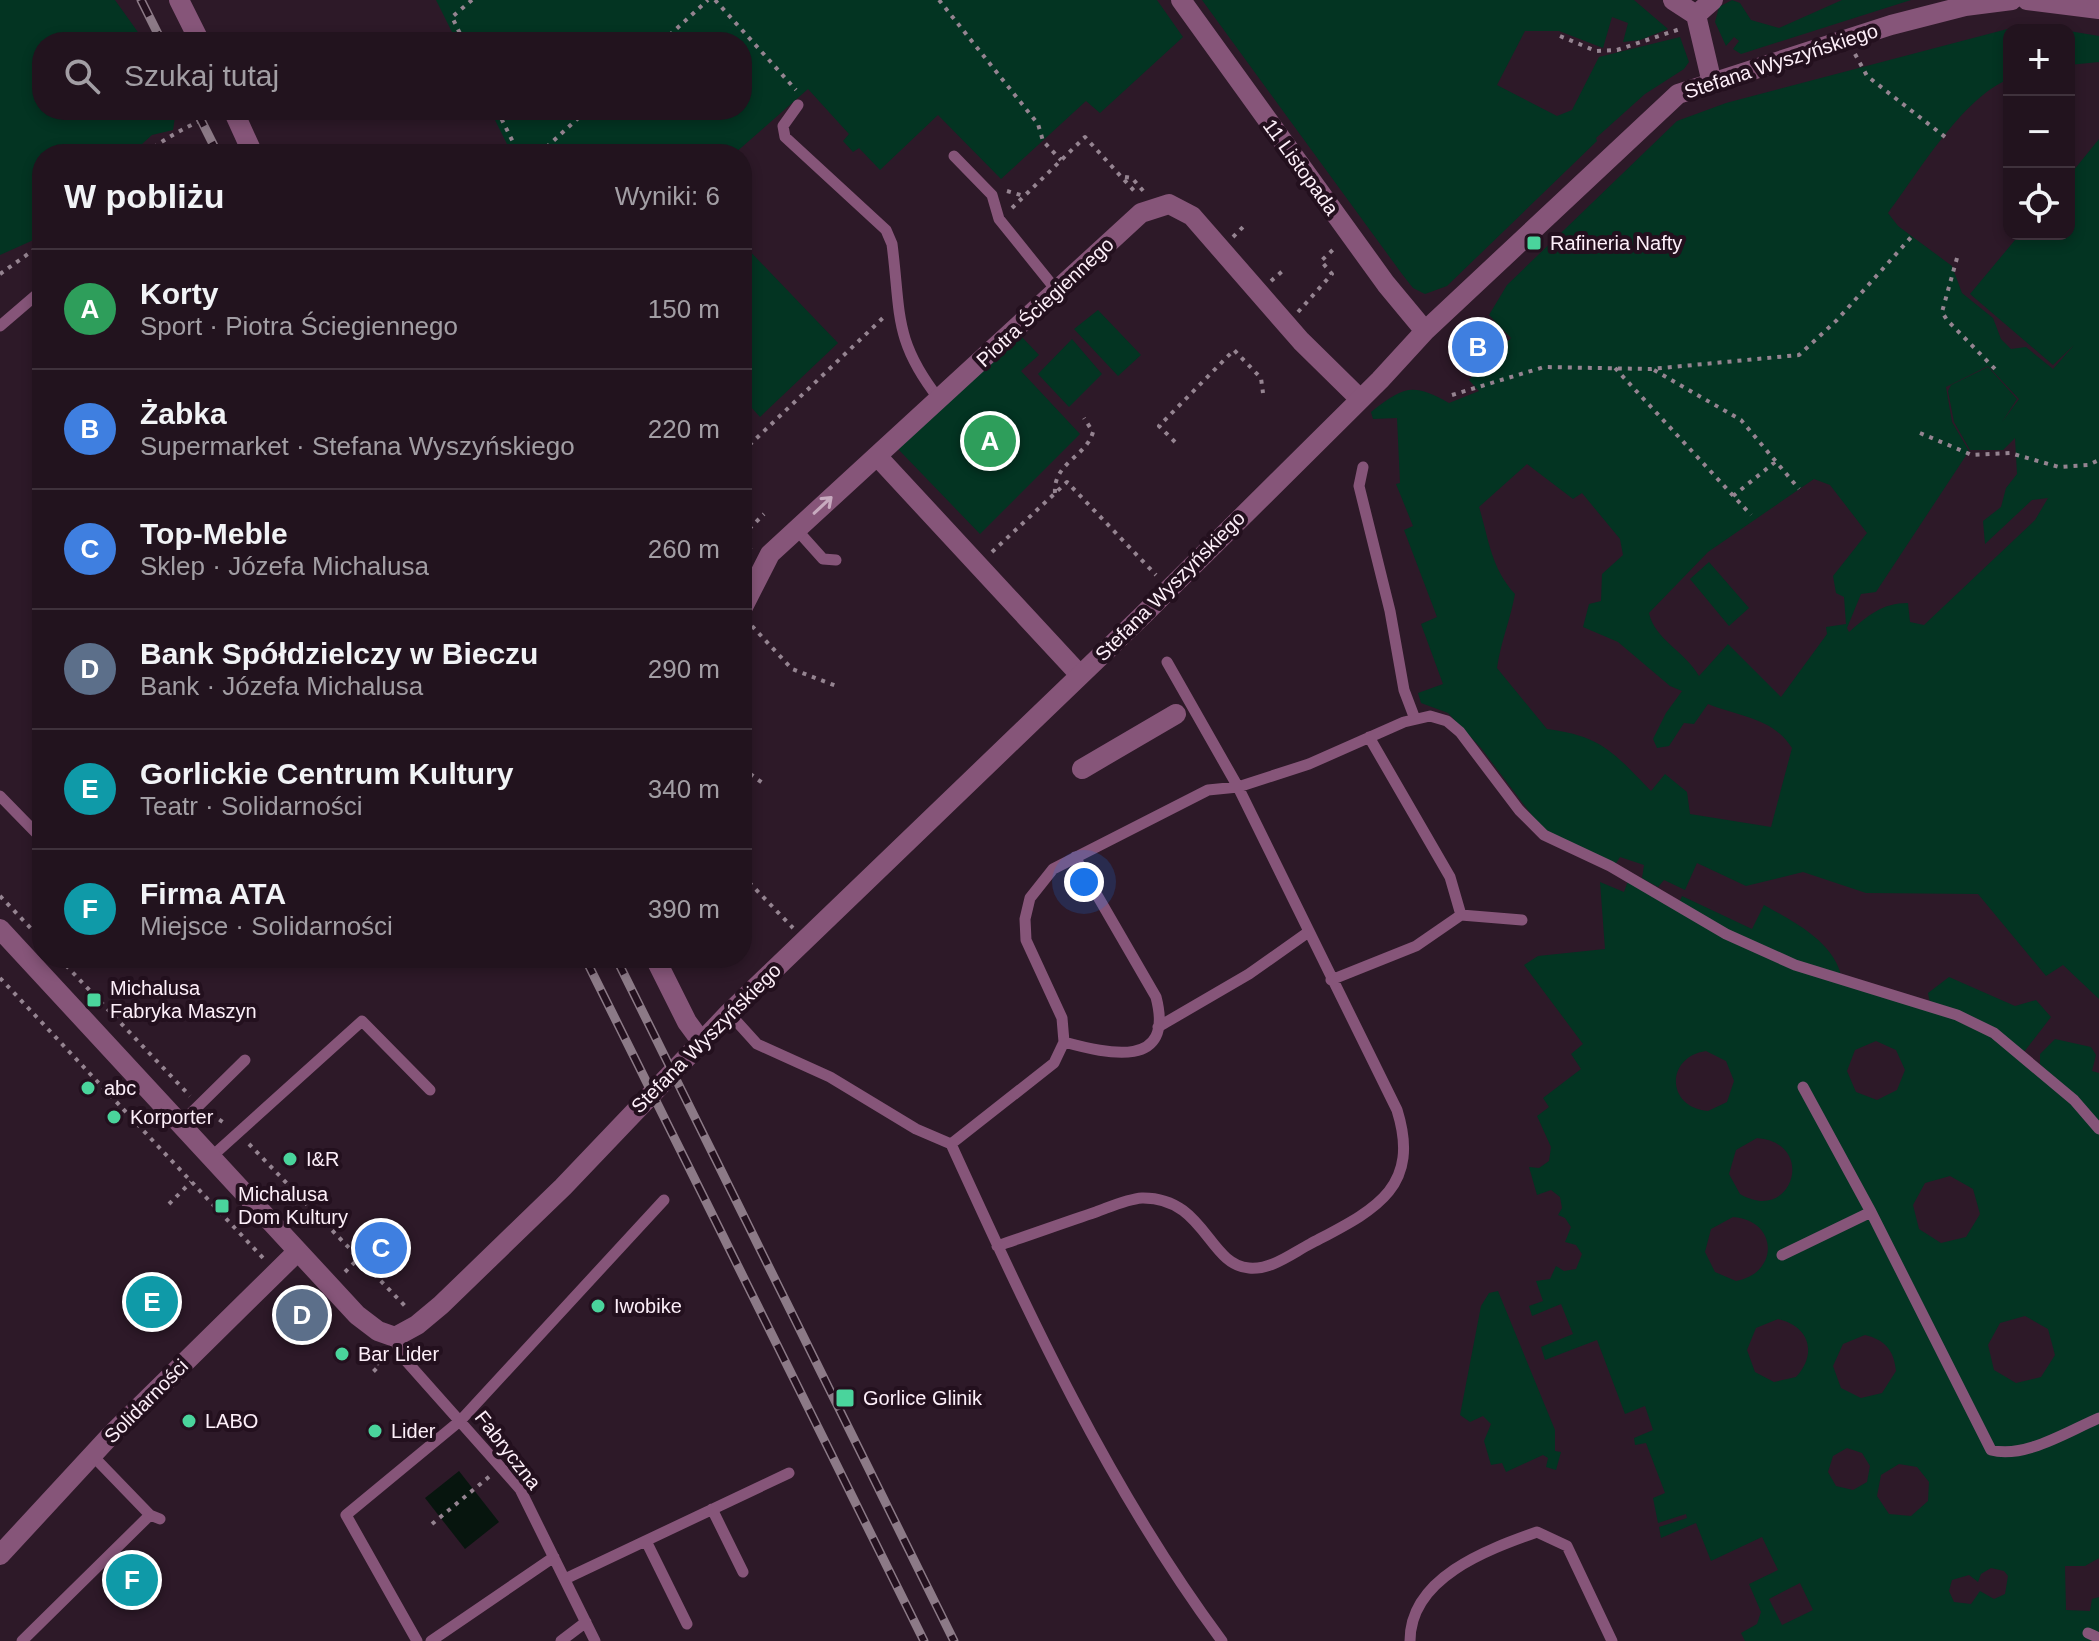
<!DOCTYPE html>
<html lang="pl">
<meta charset="utf-8">
<style>
:root{--surface:#22131e;--page:#2e202b;--text:#f1f3f6;--muted:#a29ea4;--line:#3f323c;--accent:#ea580c}
body{margin:0;font-family:Helvetica,sans-serif;background:var(--page);color:var(--text)}
.controls{position:absolute;right:24px;top:24px;display:grid;overflow:hidden;border-radius:16px;box-shadow:0 4px 12px #0003}
.controls button{width:72px;height:72px;display:grid;place-items:center;padding:0;border:0;border-bottom:2px solid var(--line);background:var(--surface);color:var(--text);font:40px sans-serif}
.you{position:absolute;left:1084px;top:882px;width:28px;height:28px;margin:-20px;border:6px solid #fff;border-radius:50%;background:#1a73e8;box-shadow:0 0 0 12px #1a73e833}
.badge{display:grid;place-items:center;width:52px;height:52px;border-radius:50%;background:var(--accent);color:#fff;font-size:26px;font-weight:700}
.pin{position:absolute;translate:-50% -50%;border:4px solid #fff;box-shadow:0 2px 8px #0006}
.list{margin:0;padding:0;list-style:none}
h2{display:flex;justify-content:space-between;align-items:center;height:104px;margin:0;padding:0 32px;font-size:34px}
h2 small{font-size:26px;font-weight:400;color:var(--muted)}
.list li{display:grid;grid-template-columns:52px 1fr auto;gap:24px;align-items:center;box-sizing:border-box;height:120px;padding:0 32px;border-top:2px solid var(--line)}
.list b{display:block;font-size:30px;white-space:nowrap}
.list p{margin:0;font-size:26px;white-space:nowrap;color:var(--muted)}
.list em{font-size:26px;font-style:normal;color:var(--muted)}
.icon{flex:none;width:44px;height:44px;fill:none;stroke:currentColor;stroke-width:2;stroke-linecap:round;stroke-linejoin:round}
.map{position:relative;flex:none;width:2099px;height:1641px;overflow:hidden}
.search{position:absolute;background:var(--surface);box-shadow:0 4px 12px #0003;left:32px;top:32px;width:720px;height:88px;display:flex;align-items:center;gap:20px;box-sizing:border-box;padding:0 28px;border-radius:32px;color:var(--muted);font-size:30px}
.panel{position:absolute;background:var(--surface);box-shadow:0 4px 12px #0003;left:32px;top:144px;width:720px;height:824px;border-radius:32px}
.map>svg:first-child{display:block}
</style>
<div class="map">
<svg width="2099" height="1641" viewBox="0 0 2099 1641">
<rect width="100%" height="100%" fill="#2d1928"/>
<path fill="#033422" fill-rule="evenodd" d="M0 0H115L145 42H42V110H176L173 130 152 135 131 154H42V233L38 238 0 255Z
M436 0H1157L1183 37 1100 113 1086 101 1001 179 938 115 880 170 859 148 853 152 843 141 849 134 808 89 734 154H512L490 110H742V42H457Z
M1202 0H1634L1668 29 1640 40 1623 42 1628 23 1612 17 1603 48 1559 31H1525L1497 85 1557 116 1572 110 1599 57 1680 37 1689 62 1684 69 1645 94 1596 138 1597 141 1447 286 1425 294 1413 288 1402 274Z
M1732 0 1740 3 1751 20 1779 28 1842 0H1911L1741 54 1733 49 1739 41 1734 37 1726 46 1715 22 1719 7Z
M2015 27 2057 30H2009V79C1962 98 1919 172 1888 213L1898 226 1952 266 1962 293 1993 318 2001 339 2011 349 2026 347 2053 369 2074 345 2053 365 1970 294 2020 234H2069V176L2099 139V999L2063 965 2046 976 1978 894 1866 893 1803 872 1746 886 1697 863 1685 890 1664 880 1658 887 1642 878 1644 865 1620 857 1615 865 1543 830 1481 748 1448 713 1421 703 1418 693 1443 684 1421 624 1437 617 1404 530 1413 526 1396 484 1400 483 1397 418 1373 419 1371 412C1404 387 1411 382 1449 403L1479 391 1469 380 1511 338 1489 315 1507 285 1677 121 1726 103ZM1988 366 2019 399 2002 422 2017 399 1988 367 1951 385 1948 391 1954 422 1970 450H2003L2015 438 2017 474 2006 488 2001 507 1983 521 1985 544 2032 500 2048 498 2035 520 1924 625 1910 622 1908 603C1882 603 1869 615 1849 632L1847 628 1861 594 1876 592 1969 451 1952 422 1946 387ZM1527 464 1573 499 1582 493 1620 539 1623 555 1602 574 1601 601 1589 604 1583 627 1618 642 1670 686 1682 691 1666 713 1653 739 1657 748 1669 746 1684 723 1694 724 1708 704C1741 717 1773 718 1792 748L1771 827 1690 814 1687 792 1665 774 1651 791C1614 753 1602 736 1547 729L1497 668C1501 641 1510 621 1515 594 1491 568 1489 540 1479 507ZM1814 479 1830 485 1867 533 1833 576 1836 593 1844 597 1846 624 1826 627 1827 634 1781 697 1728 644 1699 676C1685 651 1655 640 1649 613L1708 552Z
M2069 31 2099 36V62L2069 65Z
M742 243 838 343 760 417 742 397Z
M1098 310 1141 355 1118 376 1074 329Z
M1021 336 1039 355 1021 371 1080 434 980 534 898 449Z
M1072 339 1102 374 1069 407 1038 374Z
M1709 562 1749 608 1729 626 1690 579Z
M1629 878C1684 908 1736 945 1795 968 1859 993 1933 999 1992 1034 2027 1054 2072 1101 2099 1133V1416C2068 1428 2026 1456 1992 1449L1852 1170 1804 1085 1799 1087 1807 1103 1868 1210 1781 1253 1783 1257 1870 1214 1989 1452C2025 1461 2066 1435 2099 1421V1558L2085 1566H2065L2066 1610 2090 1611 2092 1599 2099 1597V1634L2086 1630 2087 1637 2097 1641H1745L1741 1633 1757 1624 1761 1612 1749 1584 1778 1570 1762 1537 1711 1561 1696 1523 1661 1538 1659 1527 1687 1518 1686 1514 1658 1523 1653 1498 1665 1493 1646 1443 1635 1445 1634 1438 1653 1430 1645 1406 1625 1414 1597 1340 1545 1360 1541 1347 1573 1334 1561 1304 1532 1316 1529 1306 1543 1301 1536 1281 1550 1279 1556 1266 1564 1271 1576 1269 1582 1254 1576 1245 1565 1242 1571 1227 1565 1218 1558 1215 1562 1208 1560 1197 1551 1190 1537 1195 1529 1167 1539 1168 1549 1161 1551 1147 1537 1116 1549 1107 1543 1098 1581 1069 1571 1054 1583 1044 1524 965 1538 956 1605 949 1600 882 1624 892ZM1876 1041 1896 1050 1905 1070 1897 1090 1877 1100 1856 1092 1847 1071 1855 1050ZM1706 1051 1726 1061 1734 1081 1727 1102 1708 1111C1666 1108 1665 1057 1706 1051ZM1757 1138C1818 1143 1792 1225 1740 1194L1729 1174 1736 1150ZM1950 1176 1973 1189 1980 1214 1966 1237 1941 1243 1919 1229 1913 1205 1925 1183ZM1733 1217C1778 1220 1780 1273 1736 1281L1715 1272 1705 1252 1711 1229ZM2025 1316 2048 1329 2055 1355 2041 1377 2016 1383 1994 1370 1988 1345 2000 1323ZM1778 1319C1809 1326 1818 1353 1796 1377L1774 1382 1755 1372 1747 1350 1756 1328ZM1865 1335C1885 1340 1894 1350 1896 1371L1882 1393 1861 1398 1841 1388 1833 1366 1843 1344ZM1847 1448 1862 1453 1870 1466 1867 1482 1853 1490 1836 1486 1828 1472 1833 1456ZM1899 1464 1917 1467 1929 1482 1928 1501 1911 1516 1889 1514 1877 1496 1881 1475ZM1991 1568 2004 1571 2008 1576 2005 1594 1994 1599 1980 1591 1971 1604 1954 1602 1949 1591 1952 1580 1969 1575 1978 1582 1981 1574ZM1800 1583 1813 1610 1782 1625 1769 1599Z
M1682 896 1752 929 1764 905C1794 922 1835 942 1842 979L1727 932 1679 903Z
M1949 977 2015 1006 2036 1000 2051 1017 2024 1052 1930 1003 1928 993Z
M2055 1039 2091 1047 2096 1055 2092 1071 2099 1073V1124L2040 1064V1054Z
M1498 1291 1555 1430V1451L1561 1452 1556 1470 1546 1467 1548 1458 1543 1455 1506 1472 1502 1463 1491 1465 1484 1441 1491 1424 1483 1416 1470 1422 1460 1415 1481 1306 1489 1293Z"/>
<path fill="#07150e" d="M459 1471 499 1522 465 1549 425 1498Z"/>
<g fill="none" stroke-linecap="round" stroke-linejoin="round">
<path stroke="#958491" stroke-width="4" stroke-dasharray="4 6" stroke-linecap="butt" d="M715 0 796 90
M939 0 1038 124 1043 141 1061 160
M1560 36 1596 51 1617 50 1680 29
M464 42 452 17 472 0
M662 42 708 0
M1855 54 1867 76 1949 140
M497 110 519 154
M146 154C157 142 200 119 215 115
M539 154 587 110
M1125 177 1132 178 1145 193
M1007 191 1024 196
M1012 208 1085 137 1137 194
M1233 237 1244 226
M1957 258 1942 312 1947 320 1995 369 1992 374
M0 274 42 244
M1271 281 1286 268
M1298 312 1332 274 1321 261 1337 246
M1615 368 1751 515
M1654 370 1741 420 1799 489
M1452 395 1544 367 1651 369 1799 355 1837 320 1914 234
M1920 433 1972 455 2010 453 2059 467 2088 465 2099 460
M1175 442 1159 426 1234 350 1261 378 1263 393
M742 452 885 316
M1055 493C1053 463 1086 457 1093 432L1084 418
M1733 496 1775 462
M742 536 764 514
M742 540 751 550
M992 552 1067 482 1156 575
M752 626 792 669 839 687
M742 768 764 784
M742 875 793 928
M0 896 42 940
M59 958 190 1096
M0 978 264 1259
M211 1114 227 1125
M249 1144 405 1306
M169 1204 191 1182
M345 1272 358 1259
M363 1347 380 1365 371 1374
M432 1524 490 1476"/>
<path stroke="#865579" stroke-width="11" d="M798 105 783 126 785 137 886 230 892 244C901 314 893 340 939 399
M954 156 992 195 999 219 1057 291
M0 326 42 290
M1363 467 1359 486 1390 611 1404 690 1415 719
M797 530 823 559 836 560
M1369 737 1450 877 1461 915
M0 796 42 839
M1331 980 1416 946 1461 915 1522 920
M729 1013 757 1044 830 1077 916 1129 951 1144 1054 1063 1064 1042 1062 1018 1026 940 1025 919 1030 898 1053 869 1208 790 1238 787 1309 764 1404 722 1430 716 1447 721 1460 732 1519 810 1544 835 1610 866 1726 934 1795 965 1957 1015 1994 1033 2074 1100 2099 1129
M1158 1027 1249 974 1307 933
M1064 1042C1108 1054 1175 1070 1156 997L1075 857
M1803 1087 1871 1212 1991 1450C2025 1459 2068 1431 2099 1418
M179 1125 245 1060
M951 1144C1029 1315 1109 1489 1222 1641
M209 1159 362 1021 430 1090
M997 1246C1030 1235 1063 1223 1096 1212 1110 1207 1127 1199 1142 1198 1205 1197 1208 1265 1249 1268 1271 1270 1291 1254 1310 1244 1372 1211 1422 1190 1397 1110L1238 787 1167 662
M1782 1255 1871 1212
M395 1337 400 1354 520 1489 595 1641
M92 1455 150 1515 160 1519
M712 1509 743 1572
M646 1541 687 1624
M565 1579 789 1473
M2088 1633 2099 1638
M22 1641 150 1515
M417 1641 346 1515 461 1420 664 1200
M431 1641 554 1557
M561 1641 586 1622
M1410 1641C1410 1578 1486 1550 1537 1532L1567 1546 1612 1641"/>
<path stroke="#865579" stroke-width="20" d="M179 0 200 42
M1673 0 1696 15 1712 83
M1696 15 1713 0
M233 110 253 154
M877 456 1080 675
M742 609 770 554 1141 213 1169 204 1192 216 1301 341 1360 399
M1082 769 1176 714
M655 958 687 1022 701 1041"/>
<path stroke="#865579" stroke-width="20" d="M1181 0 1386 284 1425 331
M2027 0 2099 9
M0 929 357 1315 378 1331 395 1337 417 1325 441 1305 563 1187 729 1013 1142 616 1380 380 1425 331 1678 94 1891 25 1965 6 2012 0
M0 1555 110 1436 297 1252"/>
<defs>
<path id="rail" d="M141 0 162 42
M196 110 218 154
M585 958 924 1641
M616 958 954 1641"/>
</defs>
<use href="#rail" stroke="#8c7a87" stroke-width="9"/>
<use href="#rail" stroke="#23101e" stroke-width="6" stroke-dasharray="18" stroke-linecap="butt"/>
</g>
<defs><path id="oneway-shaft" d="M-6 0H5M1.5-3L5.5 0L1.5 3" fill="none" stroke-width="1.6" stroke-linecap="round" stroke-linejoin="round" transform="scale(2)"/></defs>
<use stroke="#c7aabf" href="#oneway-shaft" transform="translate(823 505) rotate(-43)"/>
<g fill="#4ad49c" stroke="#23101e" stroke-width="3">
<rect x="1526" y="235" width="16" height="16" rx="4"/>
<rect x="86" y="992" width="16" height="16" rx="4"/>
<circle cx="88" cy="1088" r="8"/>
<circle cx="114" cy="1117" r="8"/>
<circle cx="290" cy="1159" r="8"/>
<rect x="214" y="1198" width="16" height="16" rx="4"/>
<circle cx="598" cy="1306" r="8"/>
<circle cx="342" cy="1354" r="8"/>
<rect x="835" y="1388" width="20" height="20" rx="4"/>
<circle cx="189" cy="1421" r="8"/>
<circle cx="375" cy="1431" r="8"/>
</g>
<g text-anchor="middle" stroke-width="8" stroke-linejoin="round" paint-order="stroke">
<g font-size="20" fill="#fdeff9" stroke="#23101e">
<text transform="translate(1781 61) rotate(-18)" y="7">Stefana Wyszyńskiego</text>
<text transform="translate(1301 167) rotate(54)" y="7">11 Listopada</text>
<text transform="translate(1045 302) rotate(-43)" y="7">Piotra Ściegiennego</text>
<text transform="translate(1170 586) rotate(-45)" y="7">Stefana Wyszyńskiego</text>
<text transform="translate(706 1038) rotate(-45)" y="7">Stefana Wyszyńskiego</text>
<text transform="translate(146 1401) rotate(-45)" y="7">Solidarności</text>
<text transform="translate(508 1450) rotate(52)" y="7">Fabryczna</text>
</g>
<g font-size="20" fill="#fdeff9" stroke="#23101e" text-anchor="start">
<text x="1550" y="250">Rafineria Nafty</text>
<text x="110" y="995">Michalusa<tspan x="110" dy="23">Fabryka Maszyn</tspan></text>
<text x="104" y="1095">abc</text>
<text x="130" y="1124">Korporter</text>
<text x="306" y="1166">I&amp;R</text>
<text x="238" y="1201">Michalusa<tspan x="238" dy="23">Dom Kultury</tspan></text>
<text x="614" y="1313">Iwobike</text>
<text x="358" y="1361">Bar Lider</text>
<text x="863" y="1405">Gorlice Glinik</text>
<text x="205" y="1428">LABO</text>
<text x="391" y="1438">Lider</text>
</g>
</g>
</svg>
<div class="controls">
<button>+</button>
<button>−</button>
<button><svg class="icon" aria-label="locate" viewBox="0 0 24 24"><circle cx="12" cy="12" r="6"/><path d="M12 2v4M12 18v4M2 12h4M18 12h4"/></svg></button>
</div>
<div class="you"></div>
<div class="pin badge" style="left:990px;top:441px;background:#2e9e5b">A</div>
<div class="pin badge" style="left:1478px;top:347px;background:#3f7fe0">B</div>
<div class="pin badge" style="left:381px;top:1248px;background:#3f7fe0">C</div>
<div class="pin badge" style="left:302px;top:1315px;background:#5c6f8a">D</div>
<div class="pin badge" style="left:152px;top:1302px;background:#0f9aa8">E</div>
<div class="pin badge" style="left:132px;top:1580px;background:#0f9aa8">F</div>
<div class="search"><svg class="icon" aria-label="search" viewBox="0 0 24 24"><circle cx="10" cy="10" r="6"/><path d="M15 15l6 6"/></svg>Szukaj tutaj</div>
<section class="panel">
<h2>W pobliżu<small>Wyniki: 6</small></h2>
<ul class="list">
<li><span class="badge" style="background:#2e9e5b">A</span><div><b>Korty</b><p>Sport · Piotra Ściegiennego</p></div><em>150 m</em></li>
<li><span class="badge" style="background:#3f7fe0">B</span><div><b>Żabka</b><p>Supermarket · Stefana Wyszyńskiego</p></div><em>220 m</em></li>
<li><span class="badge" style="background:#3f7fe0">C</span><div><b>Top-Meble</b><p>Sklep · Józefa Michalusa</p></div><em>260 m</em></li>
<li><span class="badge" style="background:#5c6f8a">D</span><div><b>Bank Spółdzielczy w Bieczu</b><p>Bank · Józefa Michalusa</p></div><em>290 m</em></li>
<li><span class="badge" style="background:#0f9aa8">E</span><div><b>Gorlickie Centrum Kultury</b><p>Teatr · Solidarności</p></div><em>340 m</em></li>
<li><span class="badge" style="background:#0f9aa8">F</span><div><b>Firma ATA</b><p>Miejsce · Solidarności</p></div><em>390 m</em></li>
</ul>
</section>
</div>
